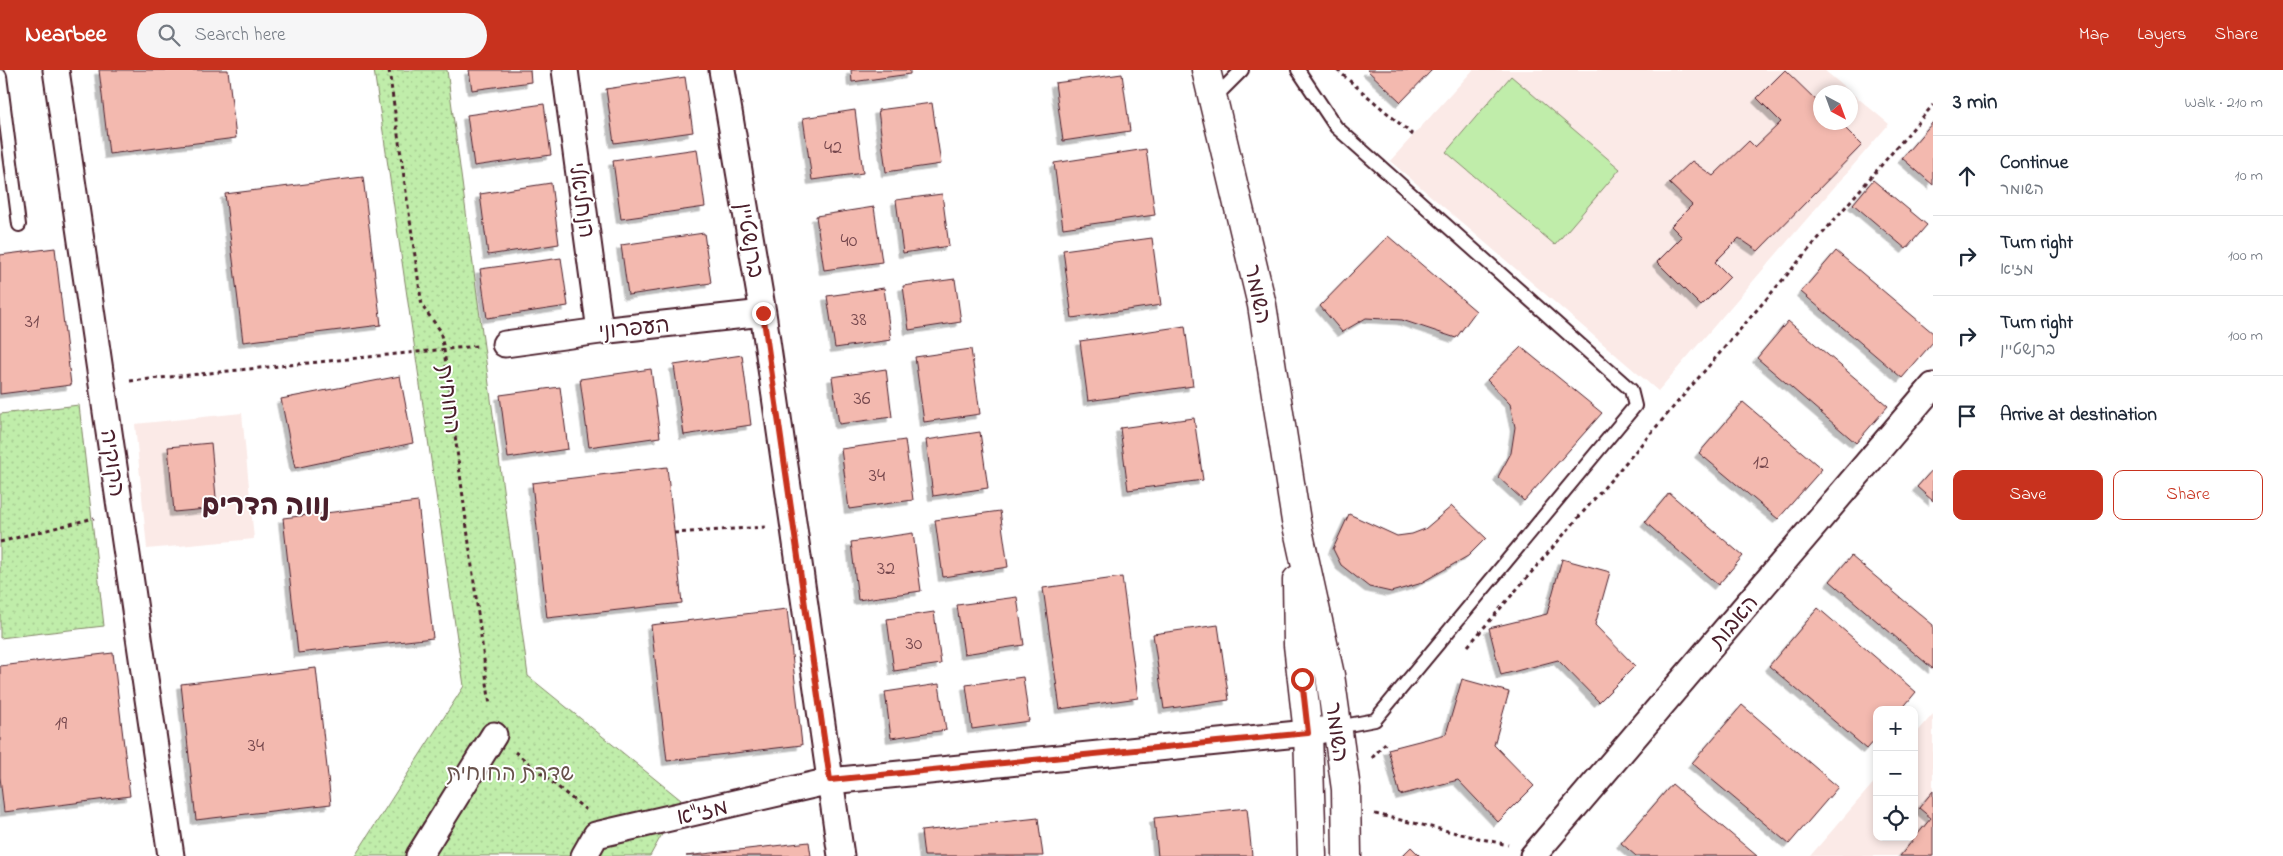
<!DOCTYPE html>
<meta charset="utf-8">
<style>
:root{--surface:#fff;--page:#f6f6f7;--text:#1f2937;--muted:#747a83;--line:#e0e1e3;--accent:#c8321e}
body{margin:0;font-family:"Indie Flower","Playpen Sans Hebrew",sans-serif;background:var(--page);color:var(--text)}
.controls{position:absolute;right:15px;bottom:15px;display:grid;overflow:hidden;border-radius:10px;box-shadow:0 2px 8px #0003}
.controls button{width:45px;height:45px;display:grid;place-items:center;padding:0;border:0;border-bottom:1px solid var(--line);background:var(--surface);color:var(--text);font:25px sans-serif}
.compass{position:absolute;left:1813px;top:15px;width:45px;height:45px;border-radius:50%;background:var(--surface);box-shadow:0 2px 8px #0003;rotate:139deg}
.stop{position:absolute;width:15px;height:15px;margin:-11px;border:4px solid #c8321e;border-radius:50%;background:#fff}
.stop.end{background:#c8321e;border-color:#fff;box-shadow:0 1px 5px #0008}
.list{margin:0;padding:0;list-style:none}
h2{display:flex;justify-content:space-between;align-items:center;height:65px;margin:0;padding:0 20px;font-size:21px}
h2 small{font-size:16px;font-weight:400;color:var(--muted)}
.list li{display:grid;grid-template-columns:32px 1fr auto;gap:15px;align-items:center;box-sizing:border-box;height:80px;padding:0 20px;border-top:1px solid var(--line)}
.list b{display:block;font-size:19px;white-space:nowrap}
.list p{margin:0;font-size:16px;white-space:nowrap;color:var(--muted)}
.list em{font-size:16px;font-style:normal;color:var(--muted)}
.actions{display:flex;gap:10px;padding:15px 20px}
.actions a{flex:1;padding:11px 0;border:1px solid var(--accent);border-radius:10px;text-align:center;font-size:18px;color:var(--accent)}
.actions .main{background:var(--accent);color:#fff}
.icon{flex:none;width:28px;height:28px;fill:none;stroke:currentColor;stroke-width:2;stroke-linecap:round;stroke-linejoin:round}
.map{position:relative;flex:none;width:1933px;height:786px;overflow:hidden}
header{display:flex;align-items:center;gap:30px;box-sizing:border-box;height:70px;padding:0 25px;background:var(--accent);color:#fff}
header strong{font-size:24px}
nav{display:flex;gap:28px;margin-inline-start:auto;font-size:18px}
.search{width:350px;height:45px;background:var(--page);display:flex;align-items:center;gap:12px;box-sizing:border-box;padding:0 18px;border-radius:28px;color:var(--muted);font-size:19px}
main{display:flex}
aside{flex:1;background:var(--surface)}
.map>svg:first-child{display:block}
</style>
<header>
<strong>Nearbee</strong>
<div class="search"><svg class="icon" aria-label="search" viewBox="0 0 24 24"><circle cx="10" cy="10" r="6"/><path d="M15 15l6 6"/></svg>Search here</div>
<nav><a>Map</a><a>Layers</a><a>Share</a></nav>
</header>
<main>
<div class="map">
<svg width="1933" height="786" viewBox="0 0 1933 786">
<defs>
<pattern id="park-dots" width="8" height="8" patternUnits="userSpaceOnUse" patternTransform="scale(1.25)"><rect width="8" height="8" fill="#c0edaa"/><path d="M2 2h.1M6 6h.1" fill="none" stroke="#a6cb92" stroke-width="1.8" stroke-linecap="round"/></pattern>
<filter id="shadow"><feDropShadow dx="-4.5" dy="4.5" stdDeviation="0" flood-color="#0004"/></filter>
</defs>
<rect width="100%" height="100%" fill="#fff"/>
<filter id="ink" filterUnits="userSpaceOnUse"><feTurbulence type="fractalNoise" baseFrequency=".02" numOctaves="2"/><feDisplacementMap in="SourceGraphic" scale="10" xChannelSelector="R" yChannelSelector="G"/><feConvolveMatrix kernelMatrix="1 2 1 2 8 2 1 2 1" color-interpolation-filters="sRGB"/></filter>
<g filter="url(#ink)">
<path fill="#fbeae7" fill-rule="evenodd" d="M1473 0H1824L1889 54 1658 321 1390 91ZM1820 22H1850V52H1820Z
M242 343 254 469 147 479 135 354Z
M1933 644V786H1810L1877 709V767H1914V666Z"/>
<path fill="#c0edaa" stroke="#85866a" d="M1511 6 1620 99 1555 175 1446 82Z"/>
<path fill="url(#park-dots)" stroke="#85866a" d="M374 0H447L528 606 681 730 650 786H355L464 616Z
M79 335 104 556 0 568V344Z"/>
<path fill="#f3b9af" stroke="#4a1f2b" filter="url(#shadow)" d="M99 0H228L236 68 109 84Z
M469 0H530L531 12 472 20Z
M851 0H910V4L852 12Z
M1367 0H1432L1401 32Z
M1785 0 1820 34V52H1839L1862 75 1758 181 1739 168 1715 192 1730 207 1701 236 1657 192 1682 167 1671 156 1692 135 1669 113 1692 91 1713 106 1749 71 1755 77 1781 52 1757 28Z
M1122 4 1130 61 1063 71 1055 13Z
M685 7 693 62 614 73 606 19Z
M932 33 941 94 886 102 878 40Z
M544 34 551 85 474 96 467 45Z
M855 40 863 103 812 110 803 48Z
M1933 52V115L1902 88Z
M697 79 705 137 621 149 613 91Z
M1146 79 1155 145 1063 158 1054 93Z
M363 107 381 255 243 272 225 124Z
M1873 110 1927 155 1906 179 1853 134Z
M551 113 559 174 488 185 480 124Z
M942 124 949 176 903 183 896 130Z
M874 137 882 192 824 200 816 146Z
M704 163 711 213 628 225 621 175Z
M1388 166 1476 241 1456 268 1402 250 1366 248 1342 262 1320 236Z
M1152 168 1161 235 1072 248 1063 180Z
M55 178 71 315 0 324V185Z
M1836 181 1933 263V272L1902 308 1801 222Z
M561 188 568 236 487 248 480 199Z
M955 209 961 252 909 260 903 216Z
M884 218 891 270 835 278 827 226Z
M1788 251 1888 336 1856 373 1757 288Z
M1185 256 1193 316 1088 331 1080 271Z
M1521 277 1602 343 1524 431 1498 407 1511 383 1515 357 1510 334 1487 310Z
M971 279 980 344 924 352 915 287Z
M742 285 751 355 684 365 674 295Z
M651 299 660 367 589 377 580 309Z
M886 299 892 347 839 354 832 307Z
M400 306 413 373 295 398 281 329Z
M560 317 568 379 508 388 500 325Z
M1743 332 1822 399 1778 449 1699 383Z
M1194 348 1203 410 1128 420 1120 358Z
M980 362 988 418 933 426 926 370Z
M905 370 913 430 849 439 841 379Z
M211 373 217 438 174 442 168 377Z
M667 397 682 533 547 548 532 413Z
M1933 399V431L1917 417Z
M1669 423 1743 486 1718 515 1645 452Z
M418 432 433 568 298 583 283 448Z
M1452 436 1486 468 1468 486 1419 514 1391 522 1369 517 1341 495 1333 479 1349 444 1397 466 1412 464 1425 459Z
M1000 441 1008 497 943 507 935 450Z
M913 463 921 521 858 530 851 472Z
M1851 486 1933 555V599L1830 511Z
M1562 489 1610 502 1595 555 1635 596 1599 632 1558 590 1501 605 1489 558 1547 544Z
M1122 507 1138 628 1060 639 1043 518Z
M1017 527 1024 575 964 584 957 535Z
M1818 538 1916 622 1901 640H1877V668L1867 679 1769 596Z
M787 539 802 675 667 691 651 555Z
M934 542 941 594 894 601 887 549Z
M1218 555 1229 630 1164 639 1153 564Z
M113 583 130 726 4 742 0 707V596Z
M316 598 331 734 196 750 181 614Z
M1023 607 1029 651 972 659 966 615Z
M1462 609 1509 622 1494 675 1534 716 1498 752 1458 710 1400 725 1388 679 1446 664Z
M939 614 946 660 891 668 885 622Z
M1742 635 1838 717 1789 774 1692 693Z
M1672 714 1757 786H1636L1621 773Z
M1933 721V786H1900L1931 748 1919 738Z
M1247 738 1252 786H1158L1154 748Z
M1038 748 1043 786H924L921 761Z
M809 772 811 786H686Z
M1411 777 1420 786H1402Z"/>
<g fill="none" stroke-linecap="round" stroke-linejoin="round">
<defs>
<path id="lane" d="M1298 0 1336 57 1631 320 1635 336 1375 650 1338 657
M0 6 19 155
M1214 28 1242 0"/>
<path id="street" d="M56 0 171 786
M565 0 600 261
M722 0 763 243 841 786
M505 274 600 261 763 243
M419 786 494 665
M584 786 596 765 830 711 1308 663 1338 657
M1533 786 1933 316"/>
<path id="secondary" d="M1206 0 1262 235 1296 451 1330 605 1346 719 1347 786
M1297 510 1298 575 1308 663 1312 786"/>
</defs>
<use href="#lane" stroke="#4a1f2b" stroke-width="16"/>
<use href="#street" stroke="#4a1f2b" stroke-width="29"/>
<use href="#secondary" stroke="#4a1f2b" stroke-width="31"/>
<path stroke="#4a1f2b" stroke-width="3" stroke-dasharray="4 4" stroke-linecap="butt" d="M389 0 422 236 440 260 444 280 490 636
M1337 0 1413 65
M130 311 477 276
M674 463 766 457
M0 472 94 448
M1468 576 1933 35
M515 682 586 740
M1372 688 1388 670
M1375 744 1508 775"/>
<use href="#lane" stroke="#fff" stroke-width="12"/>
<use href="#street" stroke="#fff" stroke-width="25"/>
<use href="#secondary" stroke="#fff" stroke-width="28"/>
</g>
</g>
<g fill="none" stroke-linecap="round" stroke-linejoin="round" filter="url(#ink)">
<path stroke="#c8321e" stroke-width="6" d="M763 243 830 710 1308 663 1302 609"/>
</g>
<g text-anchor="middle" stroke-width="4" stroke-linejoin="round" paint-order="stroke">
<g font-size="20" fill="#74464c">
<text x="833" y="83">42</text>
<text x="849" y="176">40</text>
<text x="859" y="255">38</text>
<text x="32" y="257">31</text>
<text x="862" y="334">36</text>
<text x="1761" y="398">12</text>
<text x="877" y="411">34</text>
<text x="886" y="504">32</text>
<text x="914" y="579">30</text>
<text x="61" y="659">19</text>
<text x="256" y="681">34</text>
</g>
<g font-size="22" fill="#4a1f2b" stroke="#fff">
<text transform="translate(583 130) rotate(82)" y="8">הנחליאלי</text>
<text transform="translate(751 170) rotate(80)" y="8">ברנשטיין</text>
<text transform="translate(1259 224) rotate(78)" y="8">השומר</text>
<text transform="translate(634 257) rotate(-6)" y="8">העפרוני</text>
<text transform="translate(450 329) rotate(83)" y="8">החוחית</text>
<text transform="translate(114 393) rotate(82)" y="8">הקוקיה</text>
<text transform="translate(1733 551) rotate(-50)" y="8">האבות</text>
<text transform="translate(1338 662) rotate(82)" y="8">השומר</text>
<text transform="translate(702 741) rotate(-13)" y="8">מזי"א</text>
</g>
<g font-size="22" fill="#68524b" stroke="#fff">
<text x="510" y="710">שדרת החוחית</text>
</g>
<g font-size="28" font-weight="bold" fill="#4a1f2b" stroke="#fff">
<text x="266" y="444">נווה הדרים</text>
</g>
</g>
</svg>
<div class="controls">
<button>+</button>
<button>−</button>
<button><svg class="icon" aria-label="locate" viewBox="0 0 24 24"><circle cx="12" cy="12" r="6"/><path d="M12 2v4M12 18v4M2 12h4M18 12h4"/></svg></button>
</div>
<svg class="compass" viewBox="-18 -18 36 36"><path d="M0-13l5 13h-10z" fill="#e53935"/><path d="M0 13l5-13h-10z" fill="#747a83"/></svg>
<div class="stop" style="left:1302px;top:609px"></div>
<div class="stop end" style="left:763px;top:243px"></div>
</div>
<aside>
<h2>3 min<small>Walk · 210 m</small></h2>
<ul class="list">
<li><svg class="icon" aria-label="ahead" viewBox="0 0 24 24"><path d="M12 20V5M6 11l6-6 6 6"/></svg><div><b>Continue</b><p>השומר</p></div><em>10 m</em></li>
<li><svg class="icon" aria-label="right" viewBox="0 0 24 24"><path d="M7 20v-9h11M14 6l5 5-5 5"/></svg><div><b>Turn right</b><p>מזיא</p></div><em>100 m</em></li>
<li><svg class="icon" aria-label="right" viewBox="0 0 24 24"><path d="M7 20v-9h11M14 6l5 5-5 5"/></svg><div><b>Turn right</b><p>ברנשטיין</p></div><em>100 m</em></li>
<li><svg class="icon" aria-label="arrive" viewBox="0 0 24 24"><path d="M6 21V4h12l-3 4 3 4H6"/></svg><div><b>Arrive at destination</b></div></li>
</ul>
<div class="actions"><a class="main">Save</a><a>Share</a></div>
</aside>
</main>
